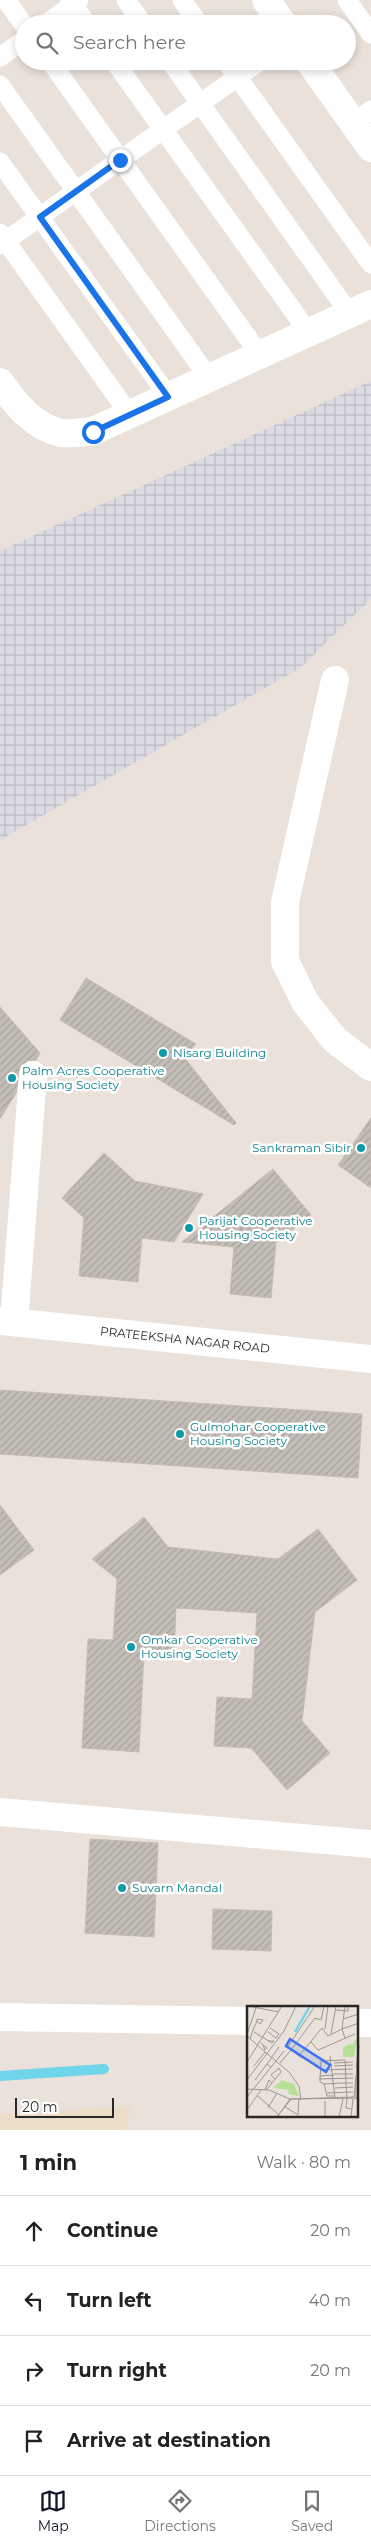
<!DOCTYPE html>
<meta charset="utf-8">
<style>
:root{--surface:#fff;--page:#f2f2f2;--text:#222;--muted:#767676;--line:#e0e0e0;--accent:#111827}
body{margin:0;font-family:Montserrat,sans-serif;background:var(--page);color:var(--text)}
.scale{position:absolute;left:15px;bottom:12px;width:99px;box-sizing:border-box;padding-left:5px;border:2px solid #282828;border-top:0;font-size:14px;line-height:18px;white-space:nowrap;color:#282828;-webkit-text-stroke:4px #fff;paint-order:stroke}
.stop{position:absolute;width:15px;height:15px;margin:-11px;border:4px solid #1a73e8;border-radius:50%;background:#fff}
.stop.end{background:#1a73e8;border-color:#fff;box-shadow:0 1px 5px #0008}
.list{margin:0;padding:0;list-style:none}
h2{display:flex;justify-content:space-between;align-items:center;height:65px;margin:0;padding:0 20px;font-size:21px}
h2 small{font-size:16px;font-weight:400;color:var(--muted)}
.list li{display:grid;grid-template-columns:32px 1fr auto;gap:15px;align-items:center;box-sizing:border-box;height:70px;padding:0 20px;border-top:1px solid var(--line)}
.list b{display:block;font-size:19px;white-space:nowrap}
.list em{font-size:16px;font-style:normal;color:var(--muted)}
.icon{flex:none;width:28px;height:28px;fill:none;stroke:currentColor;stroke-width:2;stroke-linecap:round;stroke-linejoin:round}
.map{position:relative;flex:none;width:371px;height:2130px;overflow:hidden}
.search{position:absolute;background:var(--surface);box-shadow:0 2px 8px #0003;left:15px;right:15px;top:15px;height:55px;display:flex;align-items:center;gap:12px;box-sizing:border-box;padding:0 18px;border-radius:28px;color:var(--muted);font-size:19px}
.sheet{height:345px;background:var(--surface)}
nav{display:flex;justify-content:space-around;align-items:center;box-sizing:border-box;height:70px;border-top:1px solid var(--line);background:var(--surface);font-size:14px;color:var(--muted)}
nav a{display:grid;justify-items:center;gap:2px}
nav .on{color:var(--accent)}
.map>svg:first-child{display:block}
</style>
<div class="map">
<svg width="371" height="2130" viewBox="0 0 371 2130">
<defs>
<pattern id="industrial-grid" width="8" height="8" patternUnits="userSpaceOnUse" patternTransform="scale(1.25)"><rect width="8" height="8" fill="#dcdae2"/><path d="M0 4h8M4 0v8" fill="none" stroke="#bdbbc2"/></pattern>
<pattern id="building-hatch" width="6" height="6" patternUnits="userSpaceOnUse" patternTransform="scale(1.25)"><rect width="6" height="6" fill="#c2bdb6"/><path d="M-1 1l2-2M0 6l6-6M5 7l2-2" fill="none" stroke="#a7a29c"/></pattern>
</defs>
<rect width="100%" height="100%" fill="#eae1da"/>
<path fill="url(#industrial-grid)" d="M371 381V599L300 668 0 840V551Z"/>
<path fill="#ecddc9" d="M130 2106 126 2130H0V2114Z"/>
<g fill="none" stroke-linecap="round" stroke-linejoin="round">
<path stroke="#6fd6ea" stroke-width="10" d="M0 2076 104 2069"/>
</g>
<path fill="url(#building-hatch)" stroke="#c5bdb4" d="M86 978 196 1044 184 1057 236 1123 234 1125 60 1020Z
M0 1007 40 1053 36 1060 27 1061 20 1067 16 1093 0 1119Z
M371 1118V1188L338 1165Z
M104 1153 135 1181 203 1194 174 1242 142 1238 138 1282 79 1276 84 1218 62 1198Z
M273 1169 311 1215 276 1243 271 1298 230 1294 234 1247 182 1242Z
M0 1390 362 1414 358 1478 0 1454Z
M0 1505 34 1550 0 1575Z
M144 1517 168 1547 278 1559 318 1529 357 1580 315 1612 302 1721 330 1753 287 1790 251 1748 214 1746 217 1697 252 1699 257 1613 176 1608 174 1655 144 1653 139 1752 82 1748 88 1639 113 1640 117 1579 92 1559Z
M90 1839 158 1843 154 1937 85 1933Z
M213 1909 272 1911 271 1951 212 1949Z"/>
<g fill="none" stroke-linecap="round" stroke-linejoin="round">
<path stroke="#fff" stroke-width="19" d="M6 0 24 25
M70 0 87 24
M126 0 143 24
M182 0 199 24
M347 0 371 34
M46 24 79 0
M0 57 24 40
M50 61 260 355
M114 61 309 333
M170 61 350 314
M226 61 371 264
M0 85 209 378
M353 123 371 110
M0 162 169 397
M0 233 130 415
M0 245 260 61"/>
<path stroke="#fff" stroke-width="28" d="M266 0 283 24
M309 61 371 148
M0 382C15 404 34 427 61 433 71 434 83 432 93 431L371 304
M335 680 285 902V961L305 1002 335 1040 371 1067
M14 1322 33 1075
M0 1812 371 1844
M0 2017 248 2021
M357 2023H371"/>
<path stroke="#fff" stroke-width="28" d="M0 1321 371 1359"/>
</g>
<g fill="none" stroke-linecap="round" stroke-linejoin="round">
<path stroke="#1a73e8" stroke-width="6" d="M93 432 168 397 40 217 120 160"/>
</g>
<g fill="#0f9aa8" stroke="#fff" stroke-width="2">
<circle cx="163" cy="1053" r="5"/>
<circle cx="12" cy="1078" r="5"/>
<circle cx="361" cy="1148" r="5"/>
<circle cx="189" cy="1228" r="5"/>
<circle cx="180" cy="1434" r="5"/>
<circle cx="131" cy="1647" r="5"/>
<circle cx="122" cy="1888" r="5"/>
</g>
<g text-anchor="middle" stroke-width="5" stroke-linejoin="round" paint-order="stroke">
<g font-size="12" fill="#0d838f" stroke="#fff" text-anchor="start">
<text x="173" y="1057">Nisarg Building</text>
<text x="22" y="1075">Palm Acres Cooperative<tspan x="22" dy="14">Housing Society</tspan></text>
<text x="351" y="1152" text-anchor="end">Sankraman Sibir</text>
<text x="199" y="1225">Parijat Cooperative<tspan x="199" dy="14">Housing Society</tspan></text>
<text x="190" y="1431">Gulmohar Cooperative<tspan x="190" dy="14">Housing Society</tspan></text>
<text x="141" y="1644">Omkar Cooperative<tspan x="141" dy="14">Housing Society</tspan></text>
<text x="132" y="1892">Suvarn Mandal</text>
</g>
<g font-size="12" fill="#282828" stroke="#fff">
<text transform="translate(185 1340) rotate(6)" y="4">PRATEEKSHA NAGAR ROAD</text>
</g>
</g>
<g transform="translate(247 2006)">
<rect width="111" height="111" fill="#eae1da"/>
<path d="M35 74 47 78 52 90 41 88 42 84 26 82Z" fill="#b7e097"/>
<path d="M110 32 107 51H96V42L102 38 105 39Z" fill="#b7e097"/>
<path fill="none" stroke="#6fd6ea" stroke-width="2.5" d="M48 26 63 0"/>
<path fill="none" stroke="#9c9793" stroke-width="1" d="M1 0 32 6M88 4 101 5V0M96 13 112 8M78 23 81 0M7 26 25 37 27 35H21M21 26 29 32 32 28 23 22M0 28 9 2M84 28 89 0M0 30 18 46 7 60M98 32 95 23 112 17M3 33 6 24 10 15V13L16 14 13 18 10 15M64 36 71 44 108 28M14 37 20 42 18 44 16 39M40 42 68 0M44 44 68 12 74 14 77 0M18 46 42 66 52 80 54 94M52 50 66 57M83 50 88 92M0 56 35 0M33 57 44 44 52 50 75 22 81 30 95 23 98 0M87 57 106 56M20 58 32 41M87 60 106 59M109 62 112 39M73 64 106 63M87 68H106M72 70 87 69M109 70V93M72 73 106 72M0 74 37 25 49 0M8 74 20 58 24 61M77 78 80 90H88M88 82 106 81M0 83 22 84 43 93M20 83 34 66 32 62 24 69 28 73M18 84 22 74 25 77M80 87 106 86M11 90 32 109M0 91 37 45M37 100 51 109 52 92M21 102 30 87M105 103 99 102 100 93 99 77V75L98 55V54L74 55 73 76 78 78 94 77H106M0 104 14 84M30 111 43 93 112 92M30 111 44 93 107 91 112 41M78 111V95M92 111 96 93M104 111 106 93"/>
<path fill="#3d72f4" fill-opacity="0.15" stroke="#3d72f4" stroke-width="2.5" d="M43 33 83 59 79 66 39 40Z"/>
<rect width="111" height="111" fill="none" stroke="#282828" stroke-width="2.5"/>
</g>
</svg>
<div class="scale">20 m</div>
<div class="stop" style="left:93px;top:432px"></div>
<div class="stop end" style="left:120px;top:160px"></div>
<div class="search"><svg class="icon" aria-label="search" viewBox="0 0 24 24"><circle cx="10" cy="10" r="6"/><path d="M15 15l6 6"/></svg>Search here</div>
</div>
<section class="sheet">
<h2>1 min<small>Walk · 80 m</small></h2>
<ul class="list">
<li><svg class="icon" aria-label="ahead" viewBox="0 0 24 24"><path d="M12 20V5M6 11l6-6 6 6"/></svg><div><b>Continue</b></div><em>20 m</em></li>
<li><svg class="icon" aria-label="left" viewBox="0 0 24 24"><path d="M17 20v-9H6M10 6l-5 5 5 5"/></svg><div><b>Turn left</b></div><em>40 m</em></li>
<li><svg class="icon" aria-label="right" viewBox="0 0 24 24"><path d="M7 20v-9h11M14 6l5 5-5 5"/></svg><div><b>Turn right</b></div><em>20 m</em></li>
<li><svg class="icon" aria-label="arrive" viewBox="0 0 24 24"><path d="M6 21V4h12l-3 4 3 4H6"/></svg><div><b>Arrive at destination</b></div></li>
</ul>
</section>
<nav>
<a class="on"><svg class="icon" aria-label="map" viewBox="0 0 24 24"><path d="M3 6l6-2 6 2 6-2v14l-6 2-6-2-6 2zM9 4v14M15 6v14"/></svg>Map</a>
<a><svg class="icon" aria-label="directions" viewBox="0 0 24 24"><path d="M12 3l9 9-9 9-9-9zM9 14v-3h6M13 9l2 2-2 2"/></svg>Directions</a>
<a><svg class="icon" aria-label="saved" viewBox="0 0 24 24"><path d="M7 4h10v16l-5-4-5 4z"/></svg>Saved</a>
</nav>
